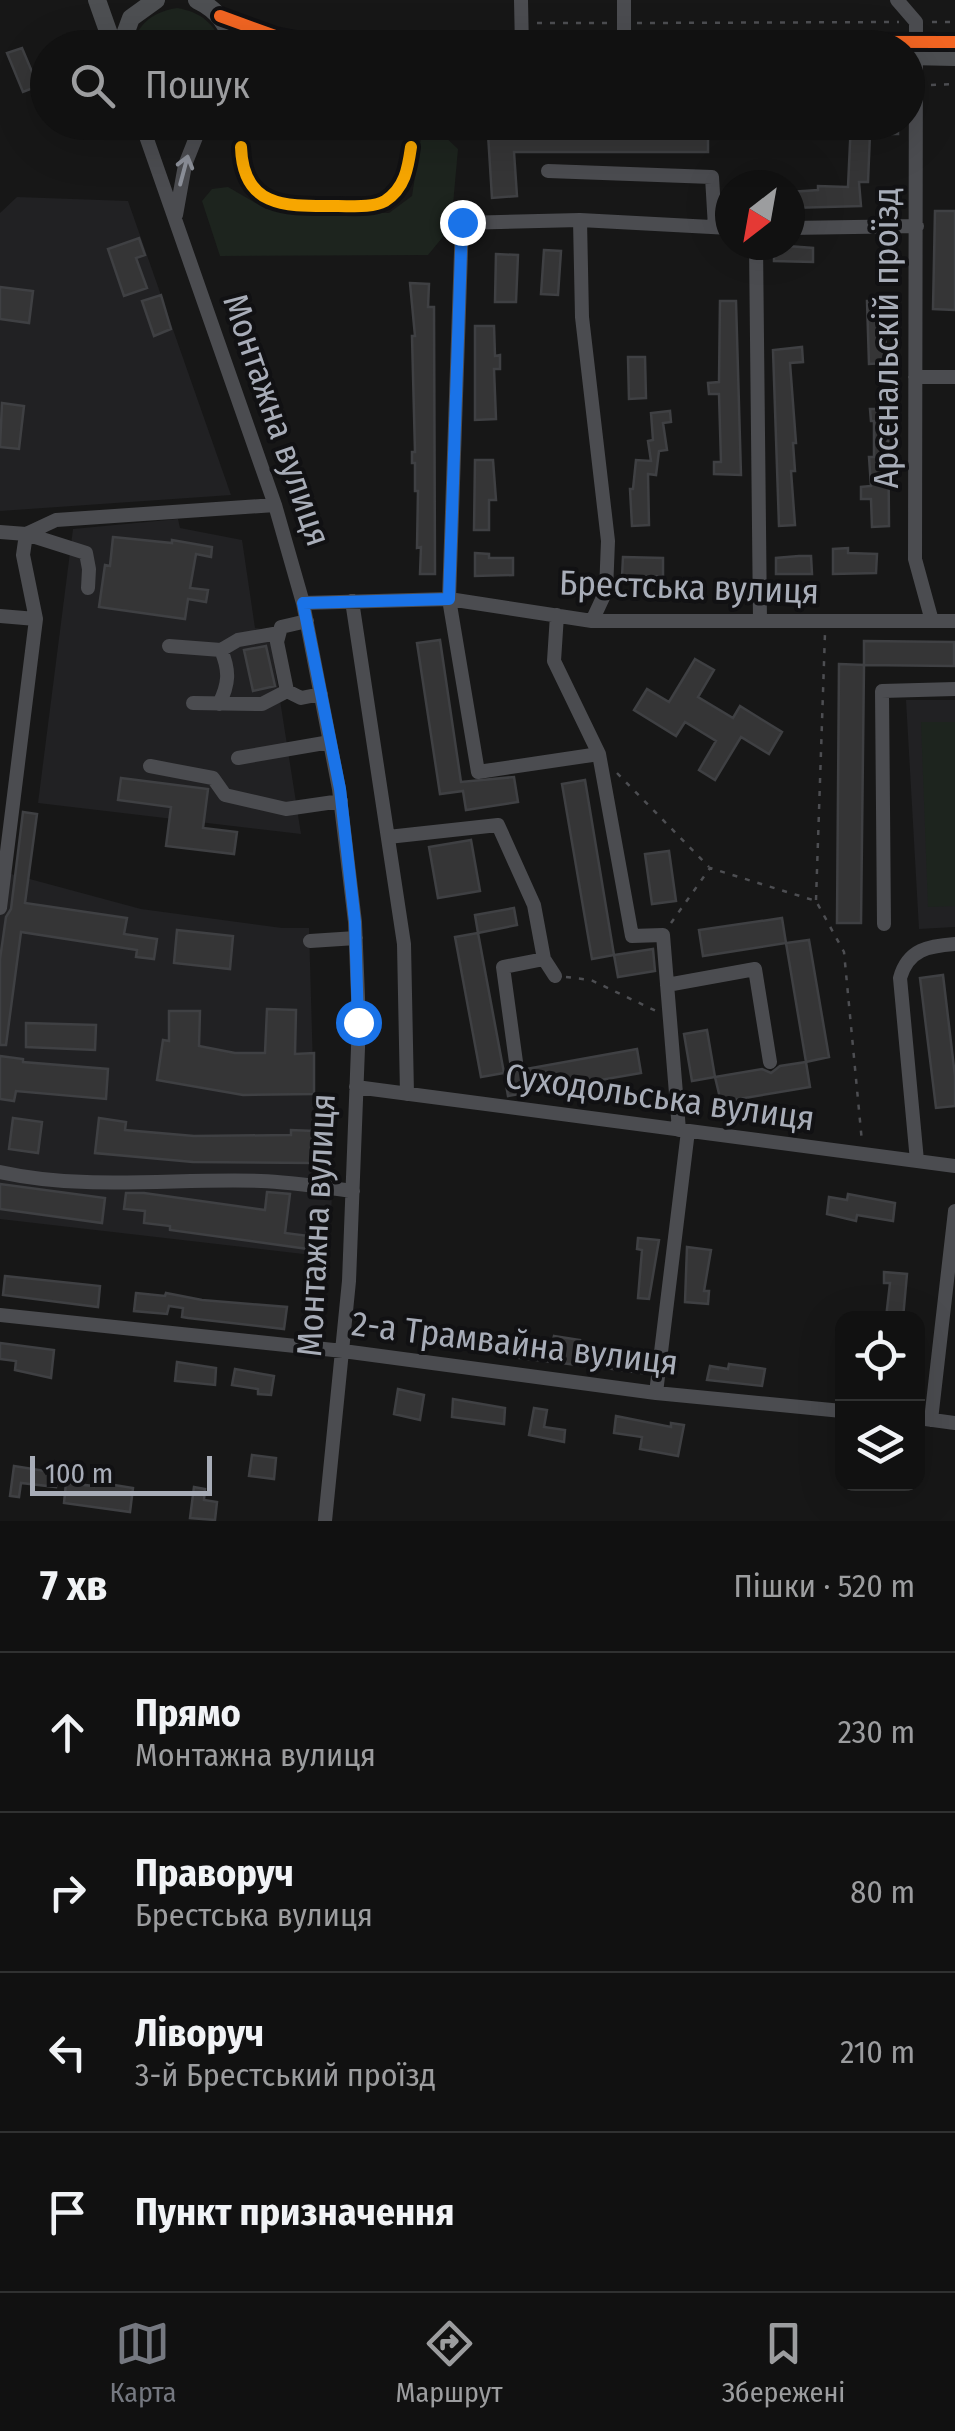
<!DOCTYPE html>
<html lang="uk">
<meta charset="utf-8">
<style>
:root{--surface:#111;--page:#1a1a1a;--text:#f1f3f6;--muted:#9c9d9f;--line:#303131;--accent:#757880}
body{margin:0;font-family:"Fira Sans Condensed",sans-serif;background:var(--page);color:var(--text)}
.controls{position:absolute;right:30px;bottom:30px;display:grid;overflow:hidden;border-radius:20px;box-shadow:0 10px 40px #0002}
.controls button{width:90px;height:90px;display:grid;place-items:center;padding:0;border:0;border-bottom:2px solid var(--line);background:var(--surface);color:var(--text);font:50px sans-serif}
.compass{position:absolute;left:715px;top:170px;width:90px;height:90px;border-radius:50%;background:var(--surface);box-shadow:0 10px 40px #0002;rotate:211deg}
.scale{position:absolute;left:30px;bottom:25px;width:182px;box-sizing:border-box;padding-left:10px;border:5px solid #a8adb8;border-top:0;font-size:28px;line-height:35px;white-space:nowrap;color:#a8adb8;-webkit-text-stroke:8px #111113;paint-order:stroke}
.stop{position:absolute;width:30px;height:30px;margin:-22px;border:8px solid #1a73e8;border-radius:50%;background:#fff}
.stop.end{background:#1a73e8;border-color:#fff;box-shadow:0 2px 10px #0008}
.list{margin:0;padding:0;list-style:none}
h2{display:flex;justify-content:space-between;align-items:center;height:130px;margin:0;padding:0 40px;font-size:42px}
h2 small{font-size:32px;font-weight:400;color:var(--muted)}
.list li{display:grid;grid-template-columns:65px 1fr auto;gap:30px;align-items:center;box-sizing:border-box;height:160px;padding:0 40px;border-top:2px solid var(--line)}
.list b{display:block;font-size:38px;white-space:nowrap}
.list p{margin:0;font-size:32px;white-space:nowrap;color:var(--muted)}
.list em{font-size:32px;font-style:normal;color:var(--muted)}
.icon{flex:none;width:55px;height:55px;fill:none;stroke:currentColor;stroke-width:2;stroke-linecap:round;stroke-linejoin:round}
.map{position:relative;flex:none;width:955px;height:1521px;overflow:hidden}
.search{position:absolute;background:var(--surface);box-shadow:0 10px 40px #0002;left:30px;right:30px;top:30px;height:110px;display:flex;align-items:center;gap:25px;box-sizing:border-box;padding:0 35px;border-radius:55px;color:var(--muted);font-size:38px}
.sheet{height:770px;background:var(--surface)}
nav{display:flex;justify-content:space-around;align-items:center;box-sizing:border-box;height:140px;border-top:2px solid var(--line);background:var(--surface);font-size:28px;color:var(--muted)}
nav a{display:grid;justify-items:center;gap:5px}
nav .on{color:var(--accent)}
.map>svg:first-child{display:block}
</style>
<div class="map">
<svg width="955" height="1521" viewBox="0 0 955 1521">
<rect width="100%" height="100%" fill="#171717"/>
<path fill="#212123" d="M17 197 128 201 231 495 0 511V213Z
M178 519 180 528 242 540 255 628 269 630 301 834 38 803 73 529Z
M906 700H955V927L919 929Z
M0 871 141 909 282 928H309L316 1172 333 1173 329 1257 0 1219Z"/>
<path fill="#1d241e" d="M177 8C201 12 216 24 222 47H132C138 23 153 12 177 8Z
M422 131H439L458 149 451 227 428 255 220 256 202 201 212 189 228 187 266 209 389 213 412 196Z
M921 722H955V906L928 907Z"/>
<path fill="#353536" stroke="#3f4043" stroke-width="2.5" d="M22 48 38 86 23 92 7 53Z
M475 122H708V152H514L517 196 492 198 488 134H475Z
M851 122H898V134H870L868 182H859L861 206 790 208V192L818 190V186L848 187Z
M935 211H955V310L933 309Z
M139 238 145 255 136 258 147 288 124 296 108 249Z
M774 245 813 248V262L774 261Z
M544 250 561 251 558 295 541 294Z
M496 254 518 255 516 302H495Z
M410 283 429 284 428 307H434L435 574H420L421 547 417 548 418 491H415V463H412V452H415L412 336H415Z
M0 287 33 291 29 323 0 319Z
M161 295 171 329 154 336 142 301Z
M720 301H736L741 475 714 474V462H721L719 394H709L708 383 719 382Z
M867 301 885 302 886 363 869 364Z
M475 326H494L495 356 500 355V369H494L496 419 475 420Z
M802 347 803 362 790 363 796 443H793L795 471H791L795 525 779 526 773 350Z
M628 357H645L646 398 629 399Z
M2 403 24 406 19 449 0 447Z
M870 409H888L889 526 872 527 871 499H861V487L871 486 869 457H874V421H871Z
M670 411 671 422 663 423 667 450 659 451 656 475 648 474 649 525 632 526 630 489H633L636 460 651 461 648 441 653 440 651 413Z
M475 460H493L496 500H489V530H474Z
M113 537 172 543V540L212 547 211 557 196 554 190 588 208 590 206 602 188 599 185 619 99 607 105 565 110 566Z
M848 548V553L877 554 876 573 833 574V549Z
M475 553 489 554V558H513V575L475 576Z
M799 556H811L812 574H776V558Z
M623 557 663 558V576L622 577Z
M440 640 461 782 514 777 518 802 466 810 463 791 440 794 417 643Z
M864 641 954 642V666L864 665Z
M266 646 275 686 253 691 244 650Z
M695 659 714 670 698 697 733 718 740 706 782 732 769 754 741 737 715 780 699 770 716 741 685 722 676 736 634 710 647 689 669 702Z
M839 664 864 665 861 923H837Z
M121 778 208 789 203 828 237 832 234 854 166 846 171 807 118 800Z
M585 780 614 955 592 959 562 784Z
M23 812 37 814 25 903 127 918 124 934 157 939 154 959 136 957 137 950 21 932 6 1045H0V959L6 917 11 909Z
M471 840 480 891 438 898 429 847Z
M669 851 676 901 652 904 645 854Z
M514 908 517 925 478 933 475 915Z
M782 918 786 943 703 956 699 930Z
M177 930 233 936 230 969 174 963Z
M478 933 504 1073 481 1077 455 937Z
M809 940 829 1057 806 1062 786 943Z
M653 949 655 971 618 977 614 955Z
M943 975 955 1076V1106L936 1108 920 978Z
M267 1009 296 1010 295 1054 314 1053V1094L243 1095 157 1080 163 1040 169 1041V1011H200L199 1046 235 1053H265Z
M26 1023 96 1025 95 1050 26 1047Z
M707 1030 715 1077 692 1081 684 1034Z
M637 1049 641 1073 508 1096 504 1073Z
M0 1056 23 1059V1062L108 1069 106 1099 16 1091 14 1101 0 1099Z
M806 1062 810 1087 721 1102 715 1077 762 1069 771 1073 780 1066Z
M13 1118 42 1122 38 1153 9 1149Z
M99 1118 126 1122 125 1130 194 1136 291 1135V1130L314 1131 313 1163 193 1162 95 1153Z
M0 1184 105 1198 102 1223 0 1209Z
M267 1192 290 1194 285 1233 309 1236 308 1249 170 1230V1226L144 1223 145 1211 124 1209 126 1193H144L265 1210Z
M848 1194 895 1203 893 1221 857 1215 856 1221 827 1214 829 1197 847 1200Z
M638 1238 659 1240 649 1299 638 1298 642 1250 637 1249Z
M687 1247 711 1250 704 1291H709L708 1304 685 1302Z
M884 1272 907 1274 903 1318H886L890 1283H884Z
M5 1276 100 1286 98 1307 3 1295Z
M136 1293 165 1296 166 1293 202 1300 287 1307 284 1329 188 1318 182 1317 183 1308 169 1306 167 1314 134 1311Z
M554 1336 580 1340 578 1365 519 1358 521 1341 552 1344Z
M0 1343 54 1350 51 1378 15 1370 16 1361 0 1359Z
M607 1349 645 1357 642 1373 605 1368Z
M177 1362 216 1368 215 1385 175 1381Z
M729 1364 765 1369 762 1386 707 1380 710 1366 728 1369Z
M235 1369 274 1376 271 1395 258 1394V1389L232 1385Z
M398 1389 424 1395 420 1420 394 1414Z
M453 1399 505 1408 504 1424 452 1417Z
M534 1408 547 1410 544 1427 565 1430 564 1442 529 1435Z
M616 1416 671 1427V1423L684 1425 678 1456 640 1449 642 1437 614 1433Z
M252 1455 276 1458 274 1479 249 1476Z
M14 1466 58 1473 56 1487 21 1483 19 1497 10 1496Z
M95 1475 109 1476 108 1484 133 1488 130 1512 64 1503 66 1483 94 1486Z
M194 1487 205 1489 204 1500 217 1502 215 1520 190 1518Z"/>
<g fill="none" stroke-linecap="round" stroke-linejoin="round">
<path stroke="#4d4e52" stroke-width="2.5" stroke-dasharray="5 8" stroke-linecap="butt" d="M932 22H955
M537 23H609
M637 23 899 22
M931 85 955 84
M617 773 709 867
M816 900 825 633
M671 923 710 868 816 901 844 952 862 1142
M566 977 591 980 656 1011"/>
<path stroke="#4b4c50" stroke-width="14" d="M521 0 522 48
M897 0 916 22 915 559 932 621
M624 43V0
M141 122 275 505 303 603 339 789 355 922 359 1022 349 1281 325 1521
M548 171 712 177 715 227
M176 215 185 165 202 122
M580 220 582 317 608 541 606 591 592 621
M790 228 917 226
M756 245 760 621
M915 377H955
M0 532 26 534 86 553 89 569 88 588
M26 534 56 520 275 505
M352 601 404 944 407 1094
M303 603 449 599 592 621H955
M557 615 554 661 599 754
M0 616 36 619
M307 621 281 627 277 642 287 691 301 698 321 694
M169 646 221 650 238 640 279 633
M193 703 262 704 287 691
M219 704C229 684 230 671 221 650
M238 758 330 742
M150 766 213 778 225 795 286 809 341 801
M388 837 498 825 534 905 544 959 555 976
M0 908 36 619 23 555 26 534
M884 924 882 691 955 689
M310 941 356 938
M667 985 755 969 770 1062
M516 1062 503 967 544 959
M356 1087 955 1166
M679 1130 663 935 632 936 599 754 478 772 449 599 462 223 580 220 730 228
M917 1161 900 978C908 949 929 946 955 944
M0 1172C86 1191 174 1178 261 1181 291 1182 322 1187 353 1191
M0 1315 343 1351 656 1393 842 1411
M656 1393 688 1131
M918 1418 955 1423
M931 1420 955 1211"/>
<path stroke="#4d4f52" stroke-width="18" d="M97 0 114 48
M197 0C218 10 229 25 233 48
M220 16 275 36 301 41 955 42
M120 48 131 18 156 0
M908 56 955 57"/>
<defs>
<path id="bus-1" d="M220 16 275 36 301 41 955 42"/>
</defs>
<use href="#bus-1" stroke="#111113" stroke-width="20"/>
<use href="#bus-1" stroke="#f26522" stroke-width="12"/>
<defs>
<path id="tram-1" d="M241 147C243 210 289 206 338 206 353 206 372 208 385 201 405 188 408 168 411 147"/>
</defs>
<use href="#tram-1" stroke="#111113" stroke-width="20"/>
<use href="#tram-1" stroke="#f7a600" stroke-width="12"/>
</g>
<defs><path id="oneway-shaft" d="M-6 0H5M1.5-3L5.5 0L1.5 3" fill="none" stroke-width="1.6" stroke-linecap="round" stroke-linejoin="round" transform="scale(2.5)"/></defs>
<use stroke="#8c9099" href="#oneway-shaft" transform="translate(184 170) rotate(-75)"/>
<g fill="none" stroke-linecap="round" stroke-linejoin="round">
<path stroke="#1a73e8" stroke-width="12" d="M358 1022 355 922 340 789 303 603 449 599 462 222"/>
</g>
<g text-anchor="middle" stroke-width="8" stroke-linejoin="round" paint-order="stroke">
<g font-size="35" fill="#a8adb8" stroke="#111113">
<text transform="translate(886 338) rotate(-90)" y="12">Арсєнальскій проїзд</text>
<text transform="translate(277 420) rotate(71)" y="12">Монтажна вулиця</text>
<text transform="translate(689 587) rotate(2)" y="12">Брестська вулиця</text>
<text transform="translate(660 1097) rotate(8)" y="12">Суходольська вулиця</text>
<text transform="translate(316 1225) rotate(-87)" y="12">Монтажна вулиця</text>
<text transform="translate(515 1343) rotate(7)" y="12">2-а Трамвайна вулиця</text>
</g>
</g>
</svg>
<div class="controls">
<button><svg class="icon" aria-label="locate" viewBox="0 0 24 24"><circle cx="12" cy="12" r="6"/><path d="M12 2v4M12 18v4M2 12h4M18 12h4"/></svg></button>
<button><svg class="icon" aria-label="layers" viewBox="0 0 24 24"><path d="M12 4l9 5-9 5-9-5zM3 14l9 5 9-5"/></svg></button>
</div>
<svg class="compass" viewBox="-18 -18 36 36"><path d="M0-13l5 13h-10z" fill="#e53935"/><path d="M0 13l5-13h-10z" fill="#9c9d9f"/></svg>
<div class="scale">100 m</div>
<div class="stop" style="left:358px;top:1022px"></div>
<div class="stop end" style="left:462px;top:222px"></div>
<div class="search"><svg class="icon" aria-label="search" viewBox="0 0 24 24"><circle cx="10" cy="10" r="6"/><path d="M15 15l6 6"/></svg>Пошук</div>
</div>
<section class="sheet">
<h2>7 хв<small>Пішки · 520 m</small></h2>
<ul class="list">
<li><svg class="icon" aria-label="ahead" viewBox="0 0 24 24"><path d="M12 20V5M6 11l6-6 6 6"/></svg><div><b>Прямо</b><p>Монтажна вулиця</p></div><em>230 m</em></li>
<li><svg class="icon" aria-label="right" viewBox="0 0 24 24"><path d="M7 20v-9h11M14 6l5 5-5 5"/></svg><div><b>Праворуч</b><p>Брестська вулиця</p></div><em>80 m</em></li>
<li><svg class="icon" aria-label="left" viewBox="0 0 24 24"><path d="M17 20v-9H6M10 6l-5 5 5 5"/></svg><div><b>Ліворуч</b><p>3-й Брестський проїзд</p></div><em>210 m</em></li>
<li><svg class="icon" aria-label="arrive" viewBox="0 0 24 24"><path d="M6 21V4h12l-3 4 3 4H6"/></svg><div><b>Пункт призначення</b></div></li>
</ul>
</section>
<nav>
<a class="on"><svg class="icon" aria-label="map" viewBox="0 0 24 24"><path d="M3 6l6-2 6 2 6-2v14l-6 2-6-2-6 2zM9 4v14M15 6v14"/></svg>Карта</a>
<a><svg class="icon" aria-label="directions" viewBox="0 0 24 24"><path d="M12 3l9 9-9 9-9-9zM9 14v-3h6M13 9l2 2-2 2"/></svg>Маршрут</a>
<a><svg class="icon" aria-label="saved" viewBox="0 0 24 24"><path d="M7 4h10v16l-5-4-5 4z"/></svg>Збережені</a>
</nav>
